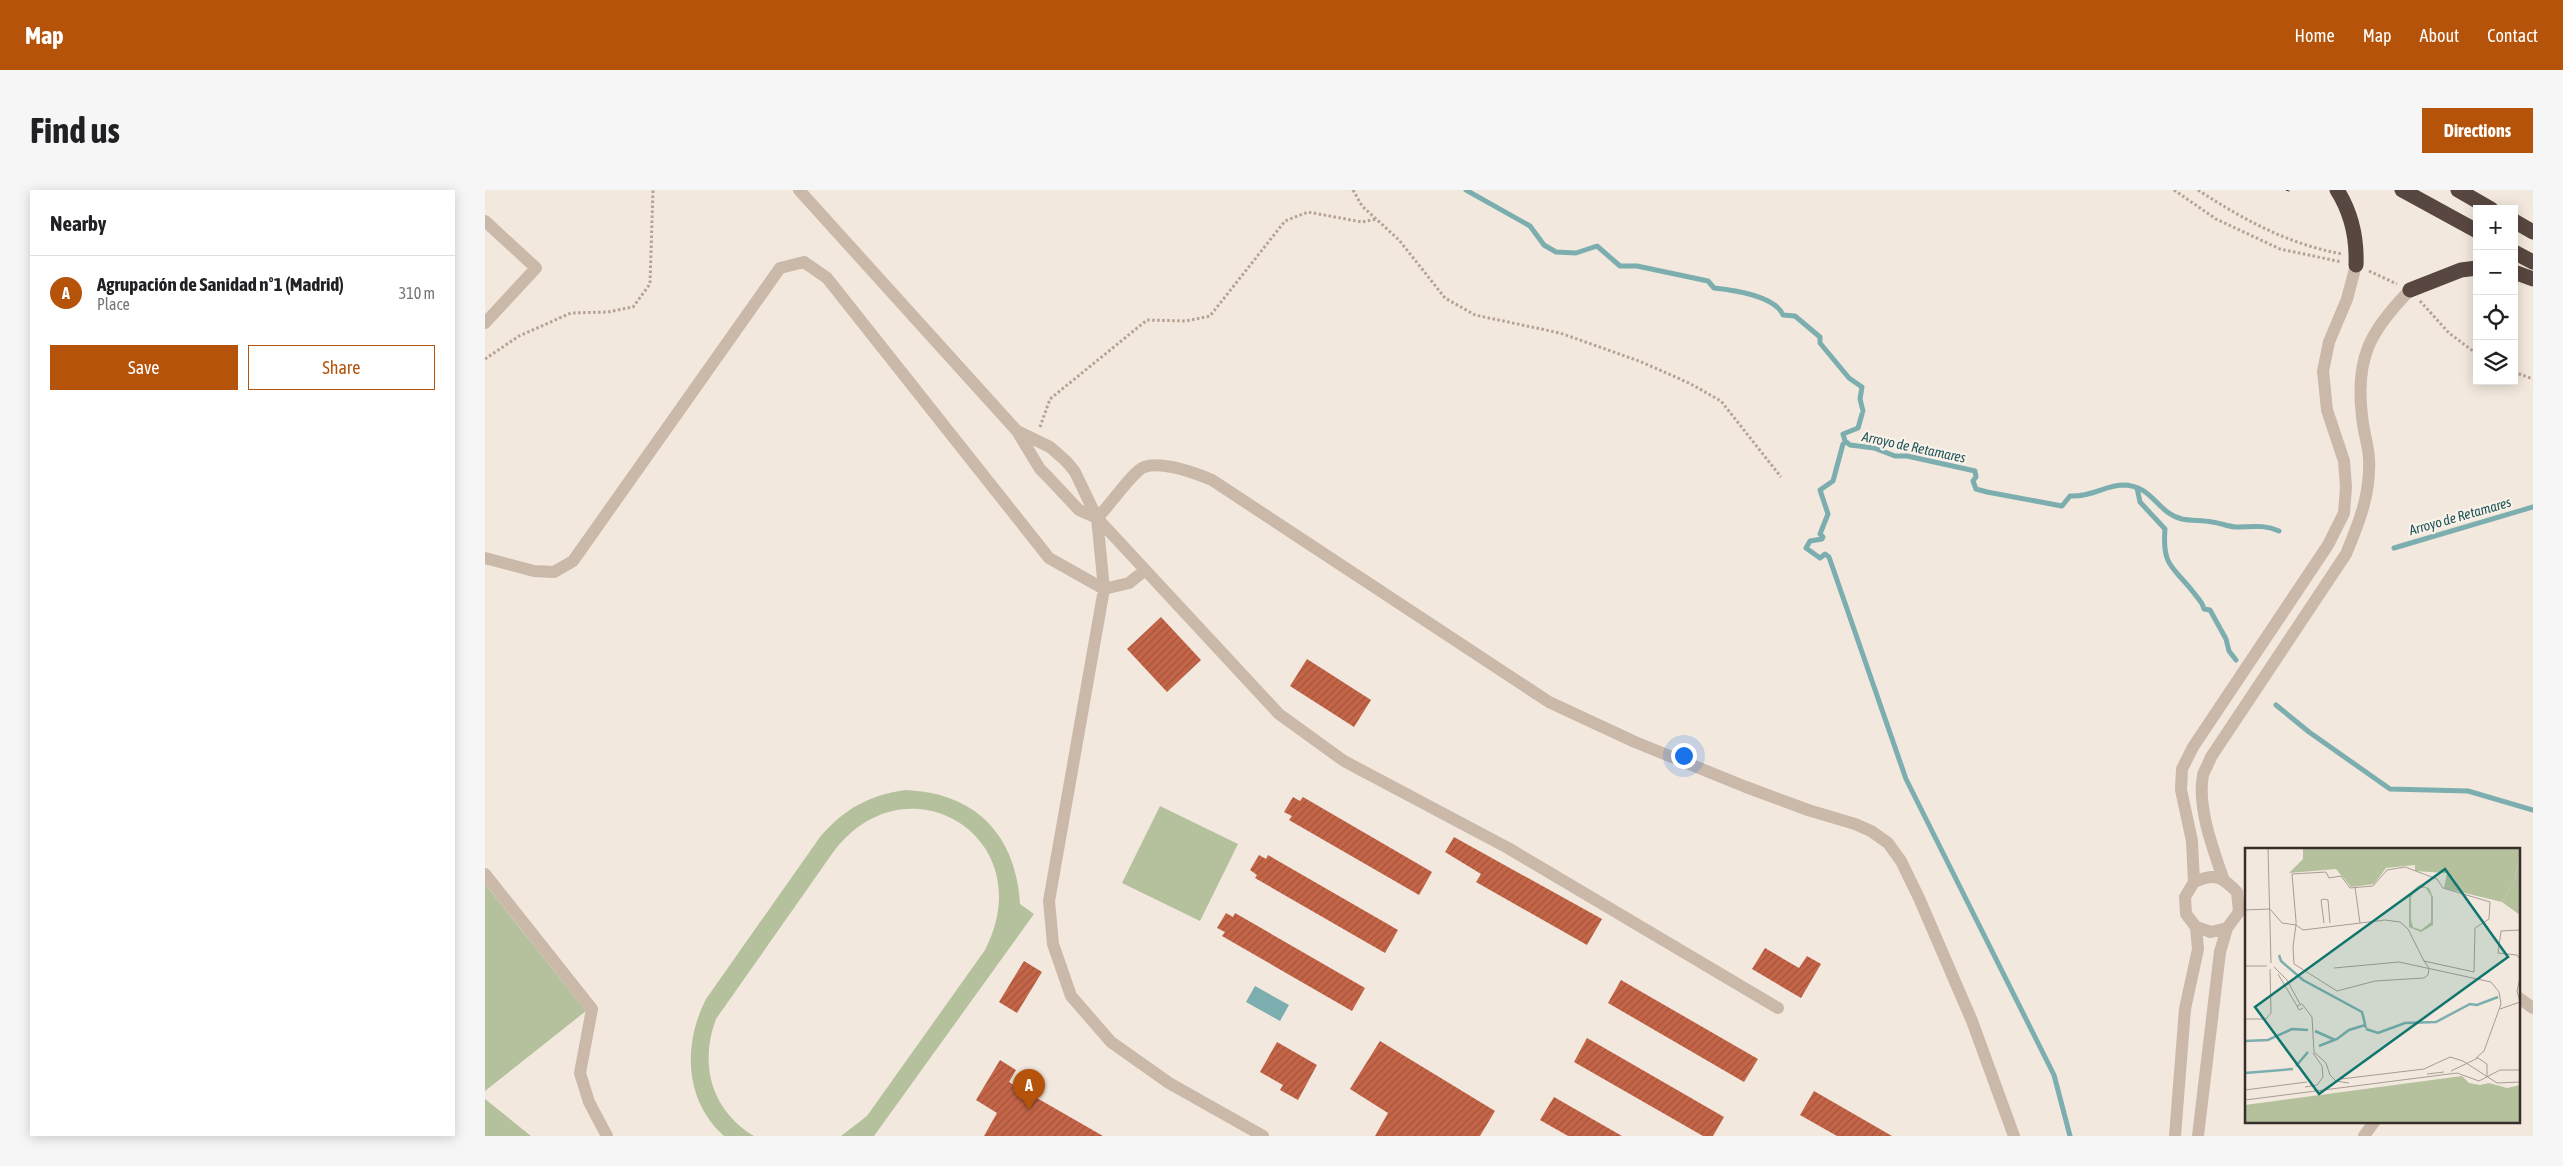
<!DOCTYPE html>
<meta charset="utf-8">
<style>
:root{--surface:#fff;--page:#f6f6f6;--text:#202124;--muted:#757577;--line:#e0e0e0;--accent:#b45309}
body{margin:0;font-family:"Asap Condensed",sans-serif;background:var(--page);color:var(--text)}
.controls{position:absolute;right:15px;top:15px;display:grid;overflow:hidden;border-radius:0px;box-shadow:0 2px 12px #0003}
.controls button{width:45px;height:45px;display:grid;place-items:center;padding:0;border:0;border-bottom:1px solid var(--line);background:var(--surface);color:var(--text);font:25px sans-serif}
.you{position:absolute;left:1198px;top:565px;width:18px;height:18px;margin:-12px;border:4px solid #fff;border-radius:50%;background:#1a73e8;box-shadow:0 0 0 8px #1a73e833}
.badge{display:grid;place-items:center;width:32px;height:32px;border-radius:50%;background:var(--accent);color:#fff;font-size:16px;font-weight:700}
.pin{position:absolute;translate:-50% -41px;filter:drop-shadow(0 1px 2px #0008)}
.pin::after{content:'';position:absolute;top:26px;width:18px;height:15px;background:inherit;clip-path:polygon(0 0,100% 0,50% 100%)}
.list{margin:0;padding:0;list-style:none}
h2{display:flex;justify-content:space-between;align-items:center;height:65px;margin:0;padding:0 20px;font-size:21px}
h2 small{font-size:16px;font-weight:400;color:var(--muted)}
.list li{display:grid;grid-template-columns:32px 1fr auto;gap:15px;align-items:center;box-sizing:border-box;height:75px;padding:0 20px;border-top:1px solid var(--line)}
.list b{display:block;font-size:19px;white-space:nowrap}
.list p{margin:0;font-size:16px;white-space:nowrap;color:var(--muted)}
.list em{font-size:16px;font-style:normal;color:var(--muted)}
.actions{display:flex;gap:10px;padding:15px 20px}
.actions a{flex:1;padding:11px 0;border:1px solid var(--accent);border-radius:0px;text-align:center;font-size:18px;color:var(--accent)}
.actions .main{background:var(--accent);color:#fff}
.icon{flex:none;width:28px;height:28px;fill:none;stroke:currentColor;stroke-width:2;stroke-linecap:round;stroke-linejoin:round}
.map{position:relative;flex:none;width:2048px;height:946px;overflow:hidden;border-radius:0px}
header{display:flex;align-items:center;gap:30px;box-sizing:border-box;height:70px;padding:0 25px;background:var(--accent);color:#fff}
header strong{font-size:24px}
nav{display:flex;gap:28px;margin-inline-start:auto;font-size:18px}
.intro{display:flex;align-items:center;justify-content:space-between;box-sizing:border-box;height:120px;padding:0 30px}
h1{margin:0;font-size:35px}
.button{padding:12px 22px;border-radius:0px;background:var(--accent);color:#fff;font-size:18px;font-weight:700}
main{display:flex;gap:30px;padding:0 30px}
aside{flex:1;background:var(--surface);border-radius:0px;box-shadow:0 2px 12px #0003}
.map>svg:first-child{display:block}
</style>
<header>
<strong>Map</strong>
<nav><a>Home</a><a>Map</a><a>About</a><a>Contact</a></nav>
</header>
<div class="intro"><h1>Find us</h1><a class="button">Directions</a></div>
<main>
<aside>
<h2>Nearby<small></small></h2>
<ul class="list">
<li><span class="badge">A</span><div><b>Agrupación de Sanidad nº1 (Madrid)</b><p>Place</p></div><em>310 m</em></li>
</ul>
<div class="actions"><a class="main">Save</a><a>Share</a></div>
</aside>
<div class="map">
<svg width="2048" height="946" viewBox="0 0 2048 946">
<defs>
<pattern id="building-hatch" width="6" height="6" patternUnits="userSpaceOnUse" patternTransform="scale(1.25)"><rect width="6" height="6" fill="#c56548"/><path d="M-1 1l2-2M0 6l6-6M5 7l2-2" fill="none" stroke="#a1543c"/></pattern>
</defs>
<rect width="100%" height="100%" fill="#f2e8dd"/>
<path fill="#b5c19d" d="M421 600C491 603 531 645 535 714L549 724 389 946H356L382 926 500 760C558 647 422 565 349 661L231 829C214 874 226 920 269 946H239C199 910 198 854 221 809L335 647C359 619 384 605 421 600Z
M675 616 753 654 715 731 637 693Z
M0 694 101 821 0 901Z
M0 909 46 946H0Z"/>
<path fill="#7caeaf" d="M770 796 804 815 795 831 761 812Z"/>
<g fill="none" stroke-linecap="round" stroke-linejoin="round">
<path stroke="#7caeaf" stroke-width="5" d="M981 0 1045 36 1059 55 1071 62 1091 63 1112 56 1135 76H1152L1223 91 1229 98C1248 100 1290 106 1298 125L1310 126 1335 147V153L1364 188 1377 197 1375 209 1378 221
M1377 224 1373 238 1358 244 1360 251 1365 255 1389 258 1410 266H1422L1490 281 1491 287 1488 291 1491 299 1502 302 1577 316 1585 306C1606 307 1619 296 1637 295 1669 295 1670 322 1697 329 1707 331 1717 330 1727 332 1735 333 1742 336 1750 337 1766 337 1779 334 1794 341
M1358 254 1348 291 1335 300 1343 324 1335 344 1338 347 1337 349 1325 351 1321 358 1335 368 1340 364 1344 367 1421 589 1569 885 1585 946
M1652 298 1655 312 1680 339C1677 377 1688 376 1709 403 1713 409 1717 411 1719 419L1725 420 1741 449 1744 461 1751 470
M1909 358 2048 317
M1791 515 1824 542 1905 599 1983 601 2048 620"/>
</g>
<path fill="url(#building-hatch)" d="M676 427 716 470 682 502 642 459Z
M822 469 886 510 869 537 805 496Z
M808 607 815 611 818 607 947 682 934 705 804 630 807 626 799 622Z
M969 647 1117 729 1102 755 991 692 996 684 960 662Z
M774 665 781 669 783 665 913 740 900 763 770 688 772 685 765 680Z
M741 723 748 727 750 723 880 798 867 821 737 746 740 742 732 738Z
M1280 758 1314 778 1322 766 1336 774 1316 808 1267 779Z
M539 771 557 782 532 823 514 812Z
M1136 790 1273 869 1259 892 1123 813Z
M1102 848 1239 927 1228 946H1218L1089 872Z
M895 851 1010 921 995 946H890L903 923 865 899Z
M792 852 832 875 813 910 795 900 798 895 775 882Z
M515 870 531 880 524 892 618 946H499L512 923 491 910Z
M1329 901 1407 946H1352L1315 925Z
M1069 907 1137 946H1083L1055 930Z"/>
<g fill="none" stroke-linecap="round" stroke-linejoin="round">
<path stroke="#b6a293" stroke-width="3" stroke-dasharray="2.5 2.5" stroke-linecap="butt" d="M868 0 877 16 914 50 960 108 990 125 1075 143 1154 171 1204 193 1236 211 1296 287
M1689 0 1731 29 1795 59 1857 72
M1713 0C1759 30 1803 54 1857 64
M1884 81 1912 94
M1935 111 1964 143 1992 164
M0 169 34 146 86 123 123 122 148 117 165 94 168 0
M2029 182 2048 189
M555 237 565 209 662 130 701 131 725 126 800 31 823 22 877 32 891 29"/>
<path stroke="#cab8a9" stroke-width="12" d="M314 0 532 241 555 279 563 287 594 320 612 328
M0 31 51 78 0 133
M532 241 565 257 582 272 590 282 612 328 794 524 859 571 1023 658 1293 818
M0 368 49 381 69 382 88 371 295 78 319 72 342 88 564 368 619 399 644 393 659 381
M0 684 107 819 95 883 104 912 122 946
M1738 688C1728 659 1712 617 1718 585 1720 579 1724 573 1726 567L1861 364C1874 333 1886 303 1884 268 1883 254 1878 240 1877 226 1870 168 1885 141 1925 100
M1709 692C1731 683 1736 686 1752 702L1754 722 1742 738 1726 742 1711 737 1701 724 1700 707 1709 692 1707 651 1696 600 1697 579 1708 557 1843 355 1859 323 1861 297 1859 271 1842 220 1838 181 1844 152 1862 109 1871 75
M2034 808 2048 818
M778 946 684 893 626 852 586 806 568 754 564 711 619 399 612 328C624 317 647 282 659 277 677 271 710 283 727 290L1064 512 1150 552 1261 597 1323 620 1370 634 1386 641 1403 653 1416 671 1434 708 1487 831 1529 946
M1690 946 1700 819 1713 759 1711 737
M1713 946 1735 762 1742 738
M1879 946 1889 932"/>
<path stroke="#584740" stroke-width="15" d="M1852 0C1866 22 1872 49 1871 75
M1917 0 1992 41
M1973 0 2006 19
M2029 31 2048 42
M2029 62 2048 72
M2029 82 2048 89
M1925 100 1976 80 1992 78"/>
<path stroke="#372d29" stroke-width="1" d="M1801 0 1804 1"/>
</g>
<g text-anchor="middle" stroke-width="4.5" stroke-linejoin="round" paint-order="stroke">
<g font-size="14" font-style="italic" fill="#1e5659" stroke="#faf2e9">
<text transform="translate(1429 257) rotate(12)" y="5">Arroyo de Retamares</text>
<text transform="translate(1975 326) rotate(-16)" y="5">Arroyo de Retamares</text>
</g>
</g>
<g transform="translate(1760 658)">
<rect width="275" height="275" fill="#f2e8dd"/>
<path d="M58 0H275L270 33 257 54 199 40 202 25 170 23V17L141 20 129 36 106 39 91 21 44 25 58 11ZM174 37 184 40 188 49V77L176 84 164 79V46ZM172 40H181L186 48V74L176 82 168 79 166 72V49ZM217 228 224 235 235 237 244 235 262 240 275 237V275H0V257Z" fill="#b5c19d" fill-rule="evenodd"/>
<path d="M275 0V67L257 54 270 33Z" fill="#b5c19d"/>
<path fill="none" stroke="#7caeaf" stroke-width="2.5" d="M34 107 36 113 58 132 117 164 120 176M121 181 133 185 160 175 191 174 225 156 232 157 253 149M70 183 90 192M0 193 23 192 47 181 63 182M74 198 92 191 104 182 120 177 121 180M51 218 63 204M0 225 48 221"/>
<path fill="none" stroke="#a79d95" stroke-width="1" d="M23 0 26 115M110 39 115 75M0 62 25 61 37 75 51 77 58 82 140 72 155 74 163 81 179 113 184 120 183 127 179 130 130 133 92 143 49 116 48 99 50 84 51 77V73L47 26 81 24 84 30 96 28 105 40 128 38 142 22 160 19 192 31 198 40 245 54 244 71 230 80 229 124 179 113M79 75 76 52 79 51 83 52 85 75M275 82 256 83 253 105 272 107 275 111M0 118H22M29 119 42 132 55 156M89 120 154 114 246 134 254 144 256 156 239 203 231 210M33 126 52 158M58 160 54 162 52 158 57 156 67 169 69 204 81 215 85 227M255 161 275 154 272 143 275 130M0 171H21L26 165 25 121M68 205 77 218 78 229M206 223 233 210 242 216V228M182 226 199 224M85 227 91 233 104 235M96 231 179 221 205 209 218 213 252 235 275 234M60 239 72 237 78 229M0 242 62 234M0 252 212 225 234 233 255 222H275"/>
<path fill="#0f766e" fill-opacity="0.15" stroke="#0f766e" stroke-width="2.5" d="M200 21 263 109 74 246 10 159Z"/>
<rect width="275" height="275" fill="none" stroke="#372d29" stroke-width="2.5"/>
</g>
</svg>
<div class="controls">
<button>+</button>
<button>−</button>
<button><svg class="icon" aria-label="locate" viewBox="0 0 24 24"><circle cx="12" cy="12" r="6"/><path d="M12 2v4M12 18v4M2 12h4M18 12h4"/></svg></button>
<button><svg class="icon" aria-label="layers" viewBox="0 0 24 24"><path d="M12 4l9 5-9 5-9-5zM3 14l9 5 9-5"/></svg></button>
</div>
<div class="you"></div>
<div class="pin badge" style="left:544px;top:920px">A</div>
</div>
</main>
